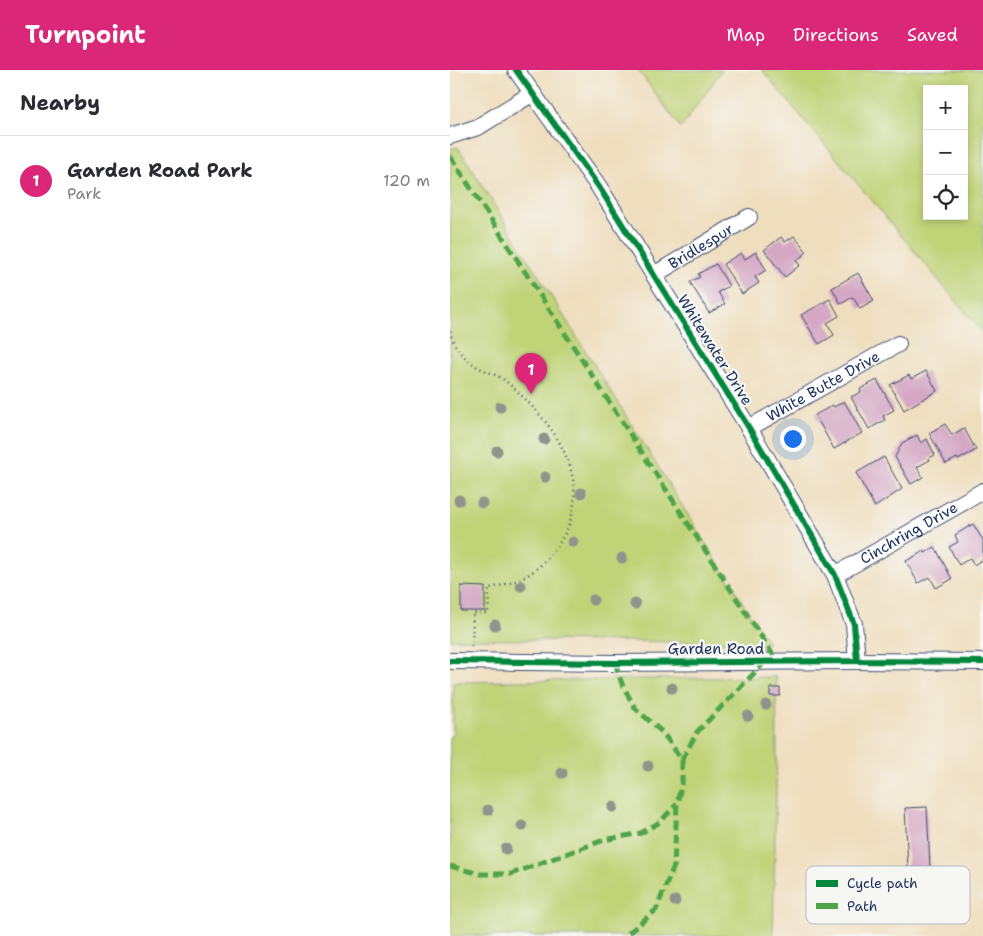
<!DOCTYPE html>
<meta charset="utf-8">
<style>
:root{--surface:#fff;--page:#f7f7f7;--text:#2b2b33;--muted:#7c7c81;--line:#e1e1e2;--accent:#db2777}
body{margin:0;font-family:"Shantell Sans",sans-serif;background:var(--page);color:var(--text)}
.controls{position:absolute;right:15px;top:15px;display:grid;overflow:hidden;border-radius:0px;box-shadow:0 2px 8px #0003}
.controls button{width:45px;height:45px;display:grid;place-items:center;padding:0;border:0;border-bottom:1px solid var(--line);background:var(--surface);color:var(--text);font:25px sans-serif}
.you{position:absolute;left:342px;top:368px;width:18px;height:18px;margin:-12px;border:4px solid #fff;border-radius:50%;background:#1a73e8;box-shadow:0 0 0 8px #1a73e833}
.badge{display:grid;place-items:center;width:32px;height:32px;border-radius:50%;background:var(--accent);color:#fff;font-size:16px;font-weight:700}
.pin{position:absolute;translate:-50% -41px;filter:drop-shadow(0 1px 2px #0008)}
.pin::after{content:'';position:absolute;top:26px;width:18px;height:15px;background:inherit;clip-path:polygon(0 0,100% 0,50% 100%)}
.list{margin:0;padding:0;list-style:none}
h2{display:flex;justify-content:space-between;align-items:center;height:65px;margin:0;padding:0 20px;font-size:21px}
h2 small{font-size:16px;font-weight:400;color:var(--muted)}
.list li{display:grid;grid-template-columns:32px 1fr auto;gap:15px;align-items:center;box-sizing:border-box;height:90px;padding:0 20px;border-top:1px solid var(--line)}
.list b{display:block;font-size:19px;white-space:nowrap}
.list p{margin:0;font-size:16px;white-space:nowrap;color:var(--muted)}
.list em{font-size:16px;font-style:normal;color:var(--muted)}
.icon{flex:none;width:28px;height:28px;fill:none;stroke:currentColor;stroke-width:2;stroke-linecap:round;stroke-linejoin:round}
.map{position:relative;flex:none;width:533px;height:866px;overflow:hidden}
header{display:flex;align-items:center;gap:30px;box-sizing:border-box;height:70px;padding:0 25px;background:var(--accent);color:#fff}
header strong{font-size:24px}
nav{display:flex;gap:28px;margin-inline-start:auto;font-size:18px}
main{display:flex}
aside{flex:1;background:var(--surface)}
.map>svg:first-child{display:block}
</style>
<header>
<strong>Turnpoint</strong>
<nav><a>Map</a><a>Directions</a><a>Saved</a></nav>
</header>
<main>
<aside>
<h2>Nearby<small></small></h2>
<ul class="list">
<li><span class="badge">1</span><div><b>Garden Road Park</b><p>Park</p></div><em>120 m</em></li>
</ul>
</aside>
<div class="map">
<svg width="533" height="866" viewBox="0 0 533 866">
<rect width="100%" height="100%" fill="#f6f6f2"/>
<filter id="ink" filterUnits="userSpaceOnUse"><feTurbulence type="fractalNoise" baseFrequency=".02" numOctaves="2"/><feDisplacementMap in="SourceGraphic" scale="10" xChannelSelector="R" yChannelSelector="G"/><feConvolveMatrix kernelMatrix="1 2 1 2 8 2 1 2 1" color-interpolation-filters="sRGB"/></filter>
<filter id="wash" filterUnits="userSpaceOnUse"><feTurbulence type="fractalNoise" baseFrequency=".0096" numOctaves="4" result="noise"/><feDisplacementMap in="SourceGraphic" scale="20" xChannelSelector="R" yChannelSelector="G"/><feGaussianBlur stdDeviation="1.12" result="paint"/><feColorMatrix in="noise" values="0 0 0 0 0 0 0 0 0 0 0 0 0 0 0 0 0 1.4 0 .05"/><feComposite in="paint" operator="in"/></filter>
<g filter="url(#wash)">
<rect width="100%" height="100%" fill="#efdebe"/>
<path fill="#c0d377" stroke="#6e816a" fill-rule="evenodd" d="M188 0H272L231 58Z
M312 0H533V263ZM477 19H514V146H477Z
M8 77 318 573 0 569V79Z
M326 607 327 677 323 866H0V666L3 665V612Z"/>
<g id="blocks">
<path fill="#d4a7c4" d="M344 166 357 182 346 191 350 195 335 207 314 180 331 167 335 172Z
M306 182 316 200 305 207 309 213 292 224 273 194 291 183 295 189Z
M266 194 279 216 268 222 275 234 259 243 240 212 250 207 248 204Z
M408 203 424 231 410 239 403 227 391 234 382 218Z
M380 229 389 246 377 253 384 265 369 274 351 245Z
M476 301 487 321 454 340 440 315 459 305 461 309Z
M427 310 444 340 433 346 435 350 419 359 401 327 411 322 410 319Z
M394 331 412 363 384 379 365 345 383 335 384 337Z
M495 354 502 365 514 358 526 380 508 390 507 388 496 394 479 363Z
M467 365 471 373 477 369 485 385 479 388 480 390 467 397 473 407 461 414 445 387 452 373Z
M434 387 452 419 425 437 406 403Z
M523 454 533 470V489L524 495 520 488 509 495 499 477 508 472 505 465Z
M485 477 502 509 486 518 480 507 468 513 456 491 474 481 475 483Z
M11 516 35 517V541H11Z
M320 618H330V626H320Z
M477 737 480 797 458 798 455 738Z"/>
</g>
</g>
<g filter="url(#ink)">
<use href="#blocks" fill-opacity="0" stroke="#3b496c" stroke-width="1"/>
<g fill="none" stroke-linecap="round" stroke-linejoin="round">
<defs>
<g id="minor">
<path d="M66 0 149 117 299 358 385 505 404 554 407 591"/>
<path d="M0 66 28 57 83 23"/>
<path id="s1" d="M204 205 299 147"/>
<path id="s2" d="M299 358 448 274"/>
<path id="s3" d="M385 505 533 421"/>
<path d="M0 591 165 593 407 591 533 592"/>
</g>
</defs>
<use href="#minor" stroke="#3b496c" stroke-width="18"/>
<path stroke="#3b496c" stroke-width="2.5" stroke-dasharray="1 4" stroke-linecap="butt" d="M0 261C1 273 14 288 24 295 33 301 45 303 54 310 69 321 93 347 103 362 128 400 134 441 105 479 87 503 69 513 39 518L38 543H23L22 577"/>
<use href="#minor" stroke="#fff" stroke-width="16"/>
<path stroke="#4fa44a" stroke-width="5" stroke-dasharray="10 5" stroke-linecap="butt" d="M0 86 327 591
M165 593 172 614 185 638 213 663 232 690V712L227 734 224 796 206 840 175 866
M232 690 247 662 316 591
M0 796 30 804H61L154 770 191 763 210 752 227 734"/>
<defs>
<path id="cycleway" d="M66 0 149 117 299 358 385 505 404 554 407 591
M0 591 165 593 407 591 533 592"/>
</defs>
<use href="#cycleway" stroke="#f6f6f2" stroke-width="9"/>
<use href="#cycleway" stroke="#00873e" stroke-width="6"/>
</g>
<g fill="#91948c">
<circle cx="50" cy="337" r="5.5"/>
<circle cx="94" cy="369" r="5.5"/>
<circle cx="47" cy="381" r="5.5"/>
<circle cx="95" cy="407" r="5.5"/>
<circle cx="131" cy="423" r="5.5"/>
<circle cx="9" cy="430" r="5.5"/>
<circle cx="32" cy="433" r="5.5"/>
<circle cx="123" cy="472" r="5.5"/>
<circle cx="172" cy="488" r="5.5"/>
<circle cx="71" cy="516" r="5.5"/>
<circle cx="143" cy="530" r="5.5"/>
<circle cx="185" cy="534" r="5.5"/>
<circle cx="45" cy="555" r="5.5"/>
<circle cx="222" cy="618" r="5.5"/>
<circle cx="316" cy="635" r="5.5"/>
<circle cx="298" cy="646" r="5.5"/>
<circle cx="198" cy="696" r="5.5"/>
<circle cx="112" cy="703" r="5.5"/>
<circle cx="163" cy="737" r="5.5"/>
<circle cx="38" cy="740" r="5.5"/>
<circle cx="72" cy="756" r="5.5"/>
<circle cx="56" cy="779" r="5.5"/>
<circle cx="225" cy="831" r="5.5"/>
</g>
</g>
<g text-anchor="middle" stroke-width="4.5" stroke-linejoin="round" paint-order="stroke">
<g font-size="15" fill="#1b2f5e" stroke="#f6f6f2">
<text dy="5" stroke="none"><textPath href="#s1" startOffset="55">Bridlespur</textPath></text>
<text transform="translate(265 280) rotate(58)" y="5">Whitewater Drive</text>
<text dy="5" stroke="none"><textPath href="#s2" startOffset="85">White Butte Drive</textPath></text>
<text dy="5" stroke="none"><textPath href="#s3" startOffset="85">Cinchring Drive</textPath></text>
<text x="266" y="584">Garden Road</text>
</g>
</g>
<rect x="356" y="796" width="164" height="58" rx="8" fill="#f6f6f2" stroke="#b4bac6" stroke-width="1"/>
<rect x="366" y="810" width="22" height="7" fill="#00873e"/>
<rect x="366" y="833" width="22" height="6" fill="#4fa44a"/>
<g font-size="14" fill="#1b2f5e">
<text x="397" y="818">Cycle path</text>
<text x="397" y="841">Path</text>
</g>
</svg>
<div class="controls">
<button>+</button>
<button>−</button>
<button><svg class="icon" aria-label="locate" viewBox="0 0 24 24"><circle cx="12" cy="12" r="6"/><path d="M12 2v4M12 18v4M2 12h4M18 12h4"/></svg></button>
</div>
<div class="you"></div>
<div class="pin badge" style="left:81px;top:324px">1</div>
</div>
</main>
